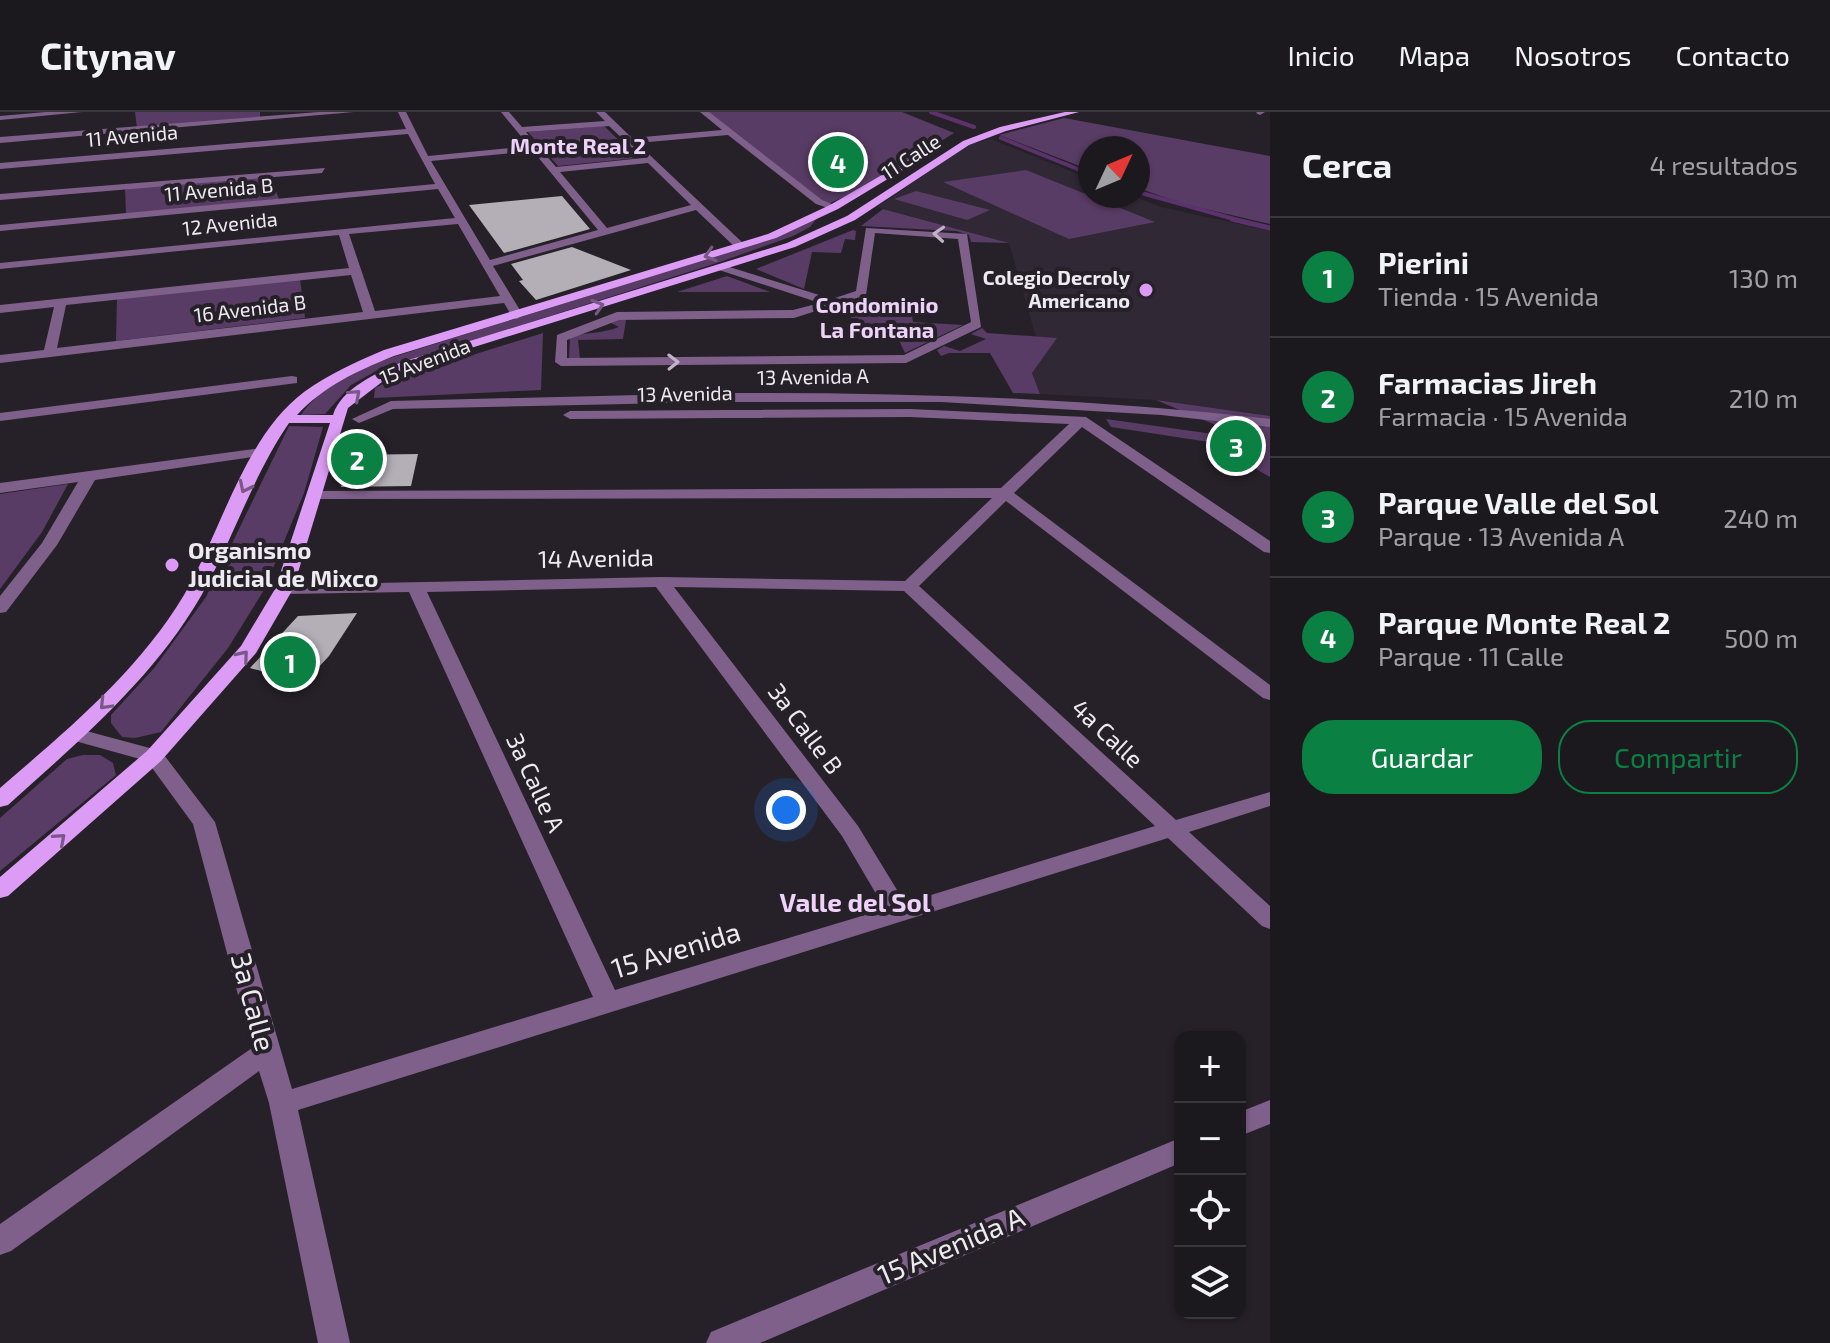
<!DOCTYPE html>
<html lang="es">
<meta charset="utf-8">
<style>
:root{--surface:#1c191e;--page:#252227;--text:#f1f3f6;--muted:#a0a0a4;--line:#3a383c;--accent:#0b8043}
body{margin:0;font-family:"Exo 2",sans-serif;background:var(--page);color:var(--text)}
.controls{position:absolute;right:24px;bottom:24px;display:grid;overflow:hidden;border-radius:16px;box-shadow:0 2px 6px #0004}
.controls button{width:72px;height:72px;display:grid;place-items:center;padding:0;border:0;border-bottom:2px solid var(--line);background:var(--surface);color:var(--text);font:40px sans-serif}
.compass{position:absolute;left:1078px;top:24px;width:72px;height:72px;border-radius:50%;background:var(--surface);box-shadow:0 2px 6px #0004;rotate:46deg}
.you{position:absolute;left:786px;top:698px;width:28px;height:28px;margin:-20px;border:6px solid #fff;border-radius:50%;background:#1a73e8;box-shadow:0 0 0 12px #1a73e833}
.badge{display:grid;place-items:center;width:52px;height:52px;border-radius:50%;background:var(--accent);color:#fff;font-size:26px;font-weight:700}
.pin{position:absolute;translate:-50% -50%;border:4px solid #fff;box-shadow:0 2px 8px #0006}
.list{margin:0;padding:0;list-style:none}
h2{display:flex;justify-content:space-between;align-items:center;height:104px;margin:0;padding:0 32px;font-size:34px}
h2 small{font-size:26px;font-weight:400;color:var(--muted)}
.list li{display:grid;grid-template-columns:52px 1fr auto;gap:24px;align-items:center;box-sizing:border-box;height:120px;padding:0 32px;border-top:2px solid var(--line)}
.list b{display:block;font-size:30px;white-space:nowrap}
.list p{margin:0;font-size:26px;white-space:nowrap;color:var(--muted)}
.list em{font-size:26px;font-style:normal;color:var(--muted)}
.actions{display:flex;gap:16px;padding:24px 32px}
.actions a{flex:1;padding:18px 0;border:2px solid var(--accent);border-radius:32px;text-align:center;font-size:28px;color:var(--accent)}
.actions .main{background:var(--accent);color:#fff}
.icon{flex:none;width:44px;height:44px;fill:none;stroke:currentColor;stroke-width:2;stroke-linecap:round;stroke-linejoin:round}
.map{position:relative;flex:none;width:1270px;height:1231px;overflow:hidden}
header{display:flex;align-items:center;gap:48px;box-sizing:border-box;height:112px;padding:0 40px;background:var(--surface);border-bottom:2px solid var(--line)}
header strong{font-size:38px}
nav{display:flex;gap:44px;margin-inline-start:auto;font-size:28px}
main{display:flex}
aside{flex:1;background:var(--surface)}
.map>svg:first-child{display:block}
</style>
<header>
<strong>Citynav</strong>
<nav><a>Inicio</a><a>Mapa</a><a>Nosotros</a><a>Contacto</a></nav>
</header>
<main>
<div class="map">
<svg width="1270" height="1231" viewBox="0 0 1270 1231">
<rect width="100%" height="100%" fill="#262128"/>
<path fill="#302834" d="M991 27 1090 67V84H1133L1161 95 1270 119V304L1156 288 1040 282 1032 261 1056 226 1036 225 1009 131 877 95 970 32Z"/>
<path fill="#593c65" d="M135 0H260V6L137 16Z
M705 0H902L954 21 872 72 826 93Z
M1064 6 1270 44V112L1184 92 1138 76V36H1090V58L999 23Z
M604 14 637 46 558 54 528 20Z
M1026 58 1155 110 1069 127 943 70Z
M270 64 279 87 126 102 125 76Z
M916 79 990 98 967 108 894 87Z
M883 97 1009 131 971 130 969 123 956 119 861 114Z
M818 105 810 115 793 124 720 150 376 259 351 273 325 302 301 303C321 273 357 258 390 246L778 124Z
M853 118 856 119 855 128 845 127 841 141 812 140 804 177 756 157Z
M727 164 770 180H677Z
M300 167 305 206 116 229 117 187Z
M843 192 911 196 913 210 963 213 905 241 897 224H868L858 206H851L849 200H822Z
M617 207 626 208 623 227 578 228 580 247 569 246 570 225C587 220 601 222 619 215L611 211Z
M982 216 987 221 1057 226 1032 261 1040 282 1013 281 990 241H949L941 244 937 238 944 234 960 239 986 227 971 222Z
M543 221 541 278 374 286 375 276 387 270Z
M1156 288 1270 304V365L1209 330 1111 315 1106 307 1213 322 1268 335Z
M289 314 323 315 304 381 264 478 228 536 161 620 135 626 122 625 111 611V603L155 555 206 485Z
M68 372 42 420 0 477V382Z
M83 643H100L113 651 116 663 0 759V706L67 647Z"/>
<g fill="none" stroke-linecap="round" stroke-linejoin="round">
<path stroke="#5c326c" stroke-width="4" d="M931 0 974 15
M1001 26 1090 62
M1138 80 1241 109"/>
<path stroke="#5c326c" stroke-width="5" d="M1232 107 1270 116"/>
</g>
<path fill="#b4aeb6" d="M562 84 590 117 504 141 469 93Z
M572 135 631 158 536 188 519 169 523 168 511 152Z
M418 342 411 374 341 375 350 343Z
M357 501 329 544 304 571 250 556 298 504Z"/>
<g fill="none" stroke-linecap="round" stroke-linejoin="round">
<path fill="#7f608b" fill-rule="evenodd" d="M46 0H82L0 8V4Z
M319 0H354L0 31V25Z
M398 0H406L428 44 529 34 501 0H509L522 15 605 9 596 0H605L632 26 722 18 700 0H709L822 88 839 95 834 98 816 92 728 23 637 31 744 132V136H736L696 98 493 154 523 203 517 207 513 206 504 191 0 251V243L44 238 54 195 0 201V193L349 156 339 123 0 157V151L455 106 438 77 0 119V113L435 72 408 22 0 57V51L406 17ZM609 14 643 46 556 55 526 20ZM533 39 598 118 490 148 431 49ZM648 51 691 93 607 116 560 60ZM458 112 500 184 375 199 349 122ZM351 163 363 200 57 236 66 193Z
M1265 0 1260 3 1256 1 1257 0Z
M325 56 322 61 0 88V82Z
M866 116 967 122 981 215 906 251 561 254 555 250 557 223 617 200 793 198 820 191 719 158V154L723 153 832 187 856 179ZM875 121 958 127 971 210 904 243 567 246V228L619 208 794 206 866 183Z
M292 264 297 265V271L0 309V301Z
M721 281C905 280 1087 286 1270 307V315L1161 303 941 290H721L393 297 359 311 352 307 391 289Z
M910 297 1086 305 1270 429V441L1264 440 1082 315 1014 381 1270 573V588L1263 586 1006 389 919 474 1176 708 1270 680V694L1189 720 1270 794V817L1262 814 1168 726 298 998 350 1231H318L269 991 259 959 11 1139 0 1143V1112L252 936 193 712 147 649 68 627 65 622 68 617 75 616 161 639 215 710 292 977 593 885 409 480 284 482 278 481 275 477 278 473 661 465 905 469 992 386 316 387 308 382 311 379 1001 376 1069 312 910 305 570 307 563 303 570 299ZM656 475 842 724 885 797 615 878 427 480ZM674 475 904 479 1155 714 905 791 858 714Z
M262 336 267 337V343L95 368 57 433 6 500 0 501V484L42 431 78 370 0 381V371Z
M1270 988V1012L1240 1024V1000Z
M1180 1026V1051L760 1231H706L711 1220Z"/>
<path fill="#dc9cf5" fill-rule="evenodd" d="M1065 0H1079L1006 19 969 33 855 108 795 135 423 251 382 270 348 296 293 477 256 541 161 649 8 784 0 786V765L147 639 241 534 275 477 330 311H289C252 365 233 428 201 484 153 567 78 630 8 693L0 695V676C66 619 138 560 184 483 221 420 244 325 304 280 329 262 356 250 384 238L768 122 830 93 913 45 921 47 838 97 776 126 394 244C357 259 324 274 297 303H333C341 276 379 260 402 250L787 131 847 104 963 29 1000 15Z"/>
</g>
<defs><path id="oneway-chevron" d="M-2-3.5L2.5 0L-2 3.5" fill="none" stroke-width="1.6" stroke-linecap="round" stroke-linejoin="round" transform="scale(2)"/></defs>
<g stroke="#c2b3c8">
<use href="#oneway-chevron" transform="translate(939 122) rotate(-176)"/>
<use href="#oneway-chevron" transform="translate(673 250) rotate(-1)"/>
</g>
<g stroke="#785884">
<use href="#oneway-chevron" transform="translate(710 143) rotate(163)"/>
<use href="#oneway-chevron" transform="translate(598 194) rotate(-17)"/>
<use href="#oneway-chevron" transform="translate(355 283) rotate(-42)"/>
<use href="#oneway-chevron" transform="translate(245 375) rotate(116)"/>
<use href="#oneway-chevron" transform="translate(243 544) rotate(-50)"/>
<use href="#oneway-chevron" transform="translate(105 592) rotate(134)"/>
<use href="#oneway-chevron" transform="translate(60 727) rotate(-41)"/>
</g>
<g fill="#db99f5" stroke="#262128" stroke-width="3">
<circle cx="1146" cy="178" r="8"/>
<circle cx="172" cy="453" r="8"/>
</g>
<g text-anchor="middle" stroke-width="8" stroke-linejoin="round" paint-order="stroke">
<g font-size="20" fill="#eeebf0" stroke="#262128">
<text transform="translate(132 24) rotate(-5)" y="7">11 Avenida</text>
<text transform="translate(911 45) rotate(-33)" y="7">11 Calle</text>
<text transform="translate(219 78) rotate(-5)" y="7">11 Avenida B</text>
<text transform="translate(230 112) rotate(-6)" y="7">12 Avenida</text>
<text transform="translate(250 197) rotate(-7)" y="7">16 Avenida B</text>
<text transform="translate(425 250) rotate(-21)" y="7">15 Avenida</text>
<text transform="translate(813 265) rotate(-1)" y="7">13 Avenida A</text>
<text transform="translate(685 282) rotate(-1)" y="7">13 Avenida</text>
</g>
<g font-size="20" font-weight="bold" fill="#eeebf0" stroke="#262128" text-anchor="end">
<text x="1130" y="173">Colegio Decroly<tspan x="1130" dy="23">Americano</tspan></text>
</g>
<g font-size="22" font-weight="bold" fill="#eed2f9" stroke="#262128">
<text x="578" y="42">Monte Real 2</text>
<text x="877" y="201">Condominio<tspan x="877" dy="25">La Fontana</tspan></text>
</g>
<g font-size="24" font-weight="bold" fill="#eeebf0" stroke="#262128" text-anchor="start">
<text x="188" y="447">Organismo<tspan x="188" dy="28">Judicial de Mixco</tspan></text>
</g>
<g font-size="24" fill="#eeebf0" stroke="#262128">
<text transform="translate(596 447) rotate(-1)" y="8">14 Avenida</text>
<text transform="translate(805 617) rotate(53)" y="8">3a Calle B</text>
<text transform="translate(1107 622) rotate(43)" y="8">4a Calle</text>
<text transform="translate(535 671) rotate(65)" y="8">3a Calle A</text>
</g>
<g font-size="26" font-weight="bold" fill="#eed2f9" stroke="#262128">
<text x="855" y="800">Valle del Sol</text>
</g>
<g font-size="28" fill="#eeebf0" stroke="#262128">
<text transform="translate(676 838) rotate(-17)" y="10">15 Avenida</text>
<text transform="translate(253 890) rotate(75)" y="10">3a Calle</text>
<text transform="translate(951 1134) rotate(-23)" y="10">15 Avenida A</text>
</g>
</g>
</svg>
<div class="controls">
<button>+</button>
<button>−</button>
<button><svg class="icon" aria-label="locate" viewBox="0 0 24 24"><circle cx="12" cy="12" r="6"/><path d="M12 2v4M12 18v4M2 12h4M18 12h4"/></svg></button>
<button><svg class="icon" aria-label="layers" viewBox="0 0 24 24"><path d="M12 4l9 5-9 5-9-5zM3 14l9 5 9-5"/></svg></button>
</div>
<svg class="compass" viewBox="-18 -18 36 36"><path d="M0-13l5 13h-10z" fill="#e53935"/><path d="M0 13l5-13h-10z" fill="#a0a0a4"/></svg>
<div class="you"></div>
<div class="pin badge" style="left:290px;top:550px">1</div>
<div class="pin badge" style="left:357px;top:347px">2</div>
<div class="pin badge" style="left:1236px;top:334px">3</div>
<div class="pin badge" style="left:838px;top:50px">4</div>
</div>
<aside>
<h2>Cerca<small>4 resultados</small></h2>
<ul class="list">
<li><span class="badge">1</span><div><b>Pierini</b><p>Tienda · 15 Avenida</p></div><em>130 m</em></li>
<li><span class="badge">2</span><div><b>Farmacias Jireh</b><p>Farmacia · 15 Avenida</p></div><em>210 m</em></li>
<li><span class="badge">3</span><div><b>Parque Valle del Sol</b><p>Parque · 13 Avenida A</p></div><em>240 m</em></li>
<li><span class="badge">4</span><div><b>Parque Monte Real 2</b><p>Parque · 11 Calle</p></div><em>500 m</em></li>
</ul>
<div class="actions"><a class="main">Guardar</a><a>Compartir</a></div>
</aside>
</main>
